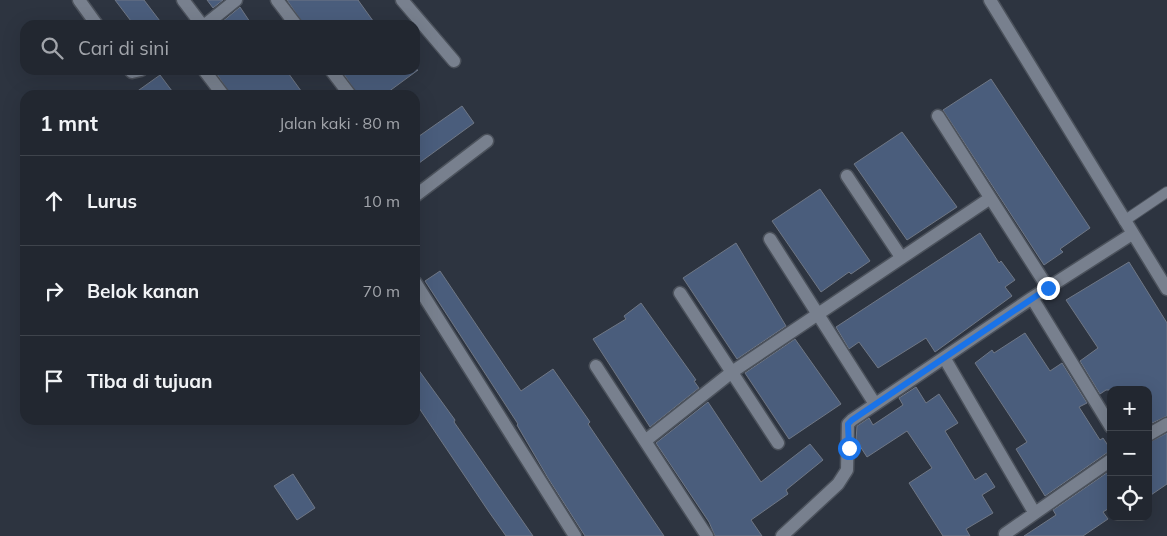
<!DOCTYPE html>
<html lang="id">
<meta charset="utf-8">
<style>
:root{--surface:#222730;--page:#2e333c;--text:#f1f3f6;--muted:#a2a5ab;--line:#3f444c}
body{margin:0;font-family:Mulish,sans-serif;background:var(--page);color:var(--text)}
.controls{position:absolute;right:15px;bottom:15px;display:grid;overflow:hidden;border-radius:10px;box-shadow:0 5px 20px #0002}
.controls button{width:45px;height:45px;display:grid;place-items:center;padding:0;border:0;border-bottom:1px solid var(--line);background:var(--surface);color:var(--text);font:25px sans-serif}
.stop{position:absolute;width:15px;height:15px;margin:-11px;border:4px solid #1a73e8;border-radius:50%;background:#fff}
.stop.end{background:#1a73e8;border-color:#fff;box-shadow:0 1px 5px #0008}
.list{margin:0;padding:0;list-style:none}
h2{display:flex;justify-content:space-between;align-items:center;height:65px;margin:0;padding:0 20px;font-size:21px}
h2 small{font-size:16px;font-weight:400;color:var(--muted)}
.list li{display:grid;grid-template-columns:32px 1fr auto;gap:15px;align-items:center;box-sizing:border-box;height:90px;padding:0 20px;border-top:1px solid var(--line)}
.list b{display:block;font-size:19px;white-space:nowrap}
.list em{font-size:16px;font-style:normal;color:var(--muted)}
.icon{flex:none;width:28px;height:28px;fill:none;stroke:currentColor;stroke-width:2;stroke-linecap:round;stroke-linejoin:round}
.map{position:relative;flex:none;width:1167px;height:536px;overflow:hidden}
.search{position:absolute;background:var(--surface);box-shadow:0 5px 20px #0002;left:20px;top:20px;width:400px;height:55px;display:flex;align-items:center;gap:12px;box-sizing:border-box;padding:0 18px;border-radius:15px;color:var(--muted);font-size:19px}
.panel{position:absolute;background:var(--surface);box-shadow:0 5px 20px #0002;left:20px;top:90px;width:400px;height:335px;border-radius:15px}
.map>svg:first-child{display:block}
</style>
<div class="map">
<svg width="1167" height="536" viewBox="0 0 1167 536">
<rect width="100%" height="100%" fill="#2d3440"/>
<path fill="#4a5d7c" stroke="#6f7785" d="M115 0H144L163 25H134Z
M207 0H223L213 8Z
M287 0H358L376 25H304Z
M240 7 252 25H225L222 22Z
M214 70H286L304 95H231Z
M341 70H418L384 95H358Z
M160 75 175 95H132Z
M991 79 1090 228 1060 249 1063 252 1044 265 943 110Z
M462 106 474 123 415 166V139Z
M902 132 957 207 907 240 854 164Z
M820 189 870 261 851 274 849 272 821 292 772 221Z
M980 233 999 263 1001 261 1015 280 1005 287 1012 296 935 352 926 338 878 368 859 342 849 349 836 327Z
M736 243 786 326 737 359 683 278Z
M1129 262 1167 323V416L1148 425V390H1106L1100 394 1080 361 1098 348 1066 300Z
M440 271 521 391 553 369 590 422 588 424 664 536H585L548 478 517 425 518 424 425 281Z
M641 303 696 380 694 381 699 388 650 427 593 339 626 319 624 316Z
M1025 333 1050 371 1062 363 1087 403 1079 407 1100 440 1103 438 1111 450 1045 496 1016 449 1027 442 975 363 992 350 994 353Z
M795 339 841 404 789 439 745 373Z
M415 365 455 420 454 422 533 536H506L489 512 415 402Z
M916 387 926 403 939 394 958 423 945 431 975 480 986 473 995 487 982 495 993 513 966 529 970 536H943L909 483 932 468 907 431 867 457 856 440 857 426 869 418 873 425 903 405 899 398Z
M708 402 761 482 810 444 823 460 786 490 788 494 751 520 762 536H715L709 522 656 443Z
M1167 433V484L1148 497V443Z
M1111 470V507L1103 512 1108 519 1083 536H1024L1056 515 1053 510Z
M293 474 315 508 297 520 274 486Z"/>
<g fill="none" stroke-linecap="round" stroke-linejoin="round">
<defs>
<path id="service" d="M1124 221 1167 192"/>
<path id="minor" d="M79 0 97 25
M183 0 202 25
M277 0 296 25
M402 0 454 61
M990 0 1167 289
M205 25 236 0
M130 70 132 72 141 70
M204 70 223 95
M331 70 350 95
M938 116 1048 288
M847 176 901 257
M415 196 487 141
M770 239 875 404
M415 282 575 536
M680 293 778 443
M945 359 1034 512
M596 366 707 536
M1111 427 1032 298 1132 234
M1148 435 1167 424
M645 441 732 372 989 199
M1005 534 1111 460
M782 536 838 484 847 470 848 424 852 420 1032 298"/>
</defs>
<use href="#service" stroke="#4c525c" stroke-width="12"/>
<use href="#minor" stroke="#4c525c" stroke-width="15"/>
<use href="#service" stroke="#78808e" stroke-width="10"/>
<use href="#minor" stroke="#78808e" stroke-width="12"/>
</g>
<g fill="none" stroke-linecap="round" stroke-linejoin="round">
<path stroke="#1a73e8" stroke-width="6" d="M849 448 848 424 852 420 1048 288"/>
</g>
</svg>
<div class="controls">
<button>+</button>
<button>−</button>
<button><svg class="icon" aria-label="locate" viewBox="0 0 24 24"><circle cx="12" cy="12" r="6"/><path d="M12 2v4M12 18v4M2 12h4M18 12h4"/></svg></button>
</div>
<div class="stop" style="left:849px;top:448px"></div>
<div class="stop end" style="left:1048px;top:288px"></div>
<div class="search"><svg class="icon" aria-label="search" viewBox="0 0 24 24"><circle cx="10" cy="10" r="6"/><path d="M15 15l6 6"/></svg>Cari di sini</div>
<section class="panel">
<h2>1 mnt<small>Jalan kaki · 80 m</small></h2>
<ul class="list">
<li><svg class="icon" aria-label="ahead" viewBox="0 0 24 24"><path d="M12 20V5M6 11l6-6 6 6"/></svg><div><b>Lurus</b></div><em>10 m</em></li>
<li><svg class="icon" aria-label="right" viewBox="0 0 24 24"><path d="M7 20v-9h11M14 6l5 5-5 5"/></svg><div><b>Belok kanan</b></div><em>70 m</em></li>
<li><svg class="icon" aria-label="arrive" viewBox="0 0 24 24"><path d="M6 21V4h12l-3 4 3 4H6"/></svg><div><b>Tiba di tujuan</b></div></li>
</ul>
</section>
</div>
